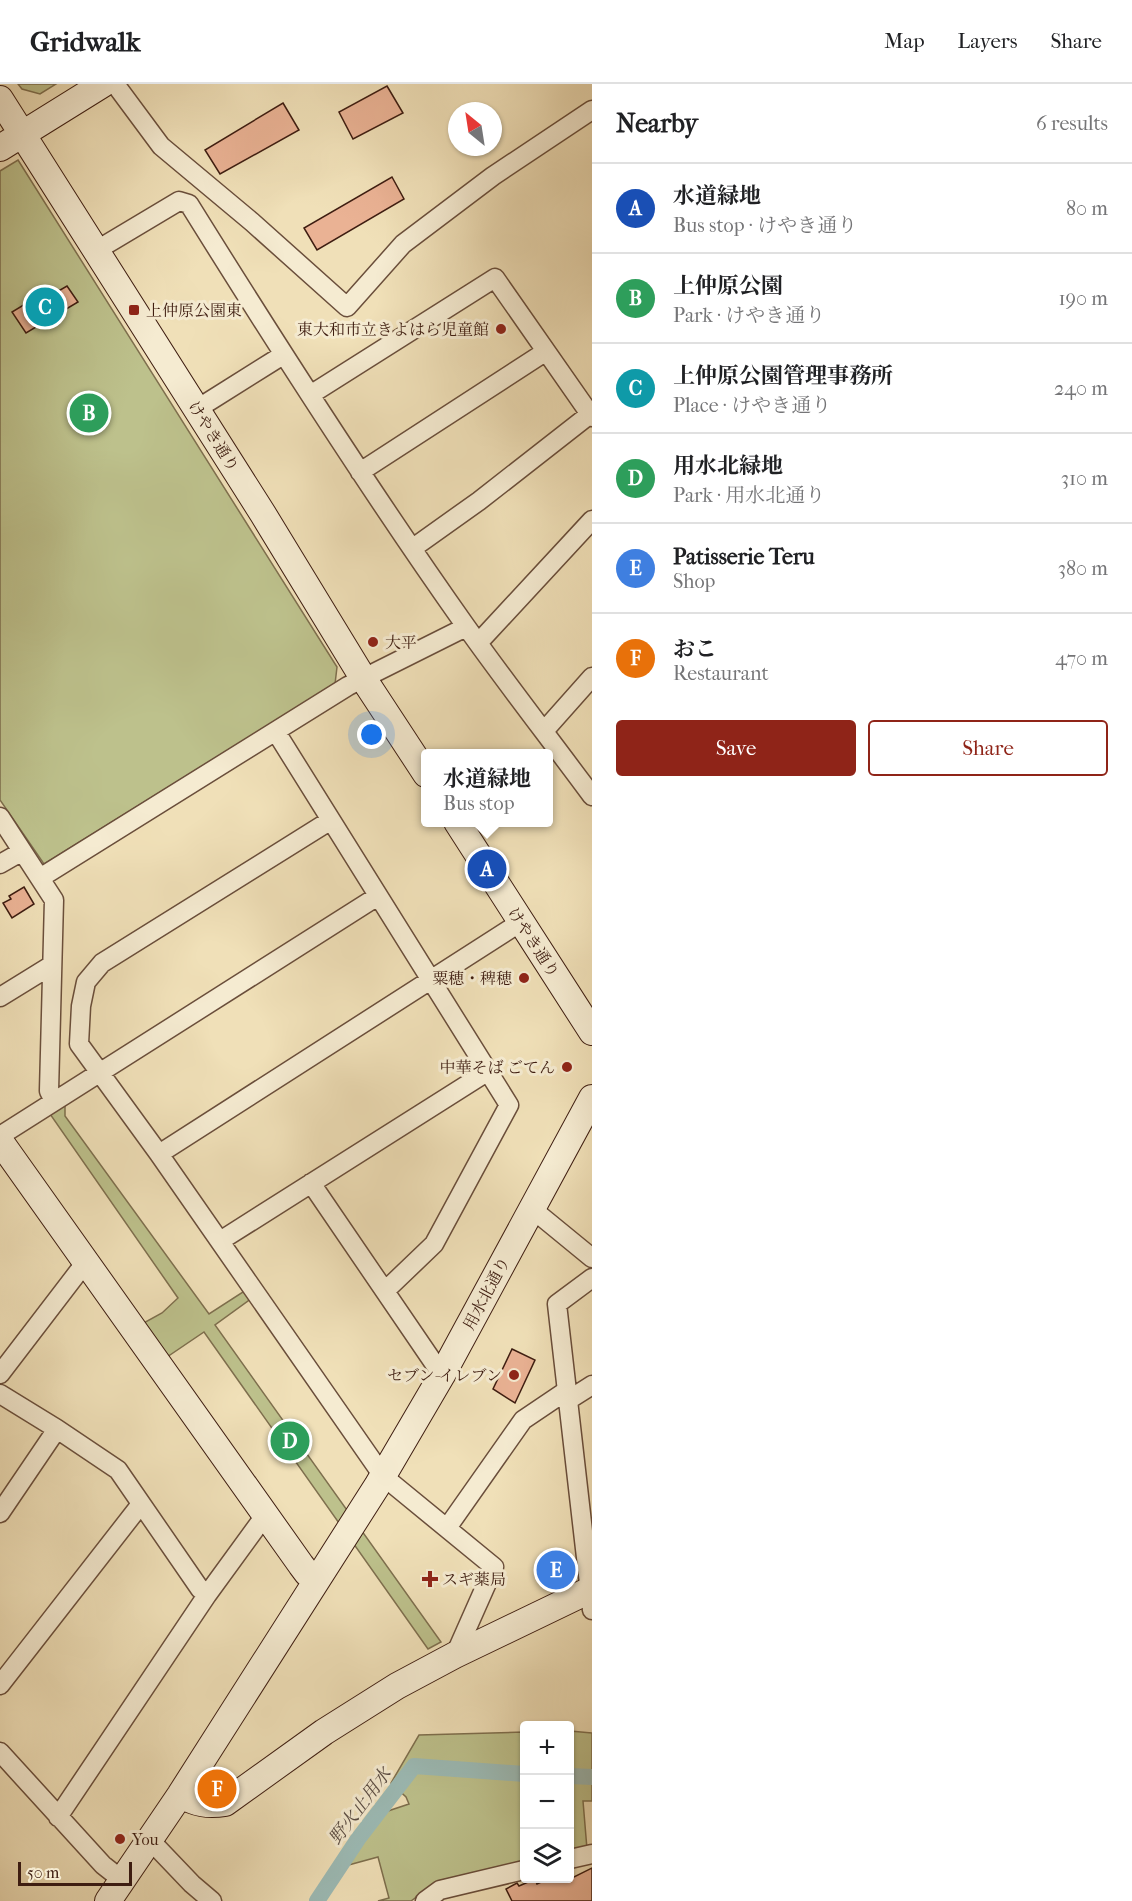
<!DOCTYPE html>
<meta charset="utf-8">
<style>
:root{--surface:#fff;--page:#f2f2f2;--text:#202124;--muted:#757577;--line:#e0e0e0;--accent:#8f2418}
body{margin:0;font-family:"IM FELL French Canon","Noto Serif JP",serif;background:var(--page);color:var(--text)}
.controls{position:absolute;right:18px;bottom:18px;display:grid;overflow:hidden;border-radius:6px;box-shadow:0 2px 4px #0004}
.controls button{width:54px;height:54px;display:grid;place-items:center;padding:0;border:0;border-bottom:2px solid var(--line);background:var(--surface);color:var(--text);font:30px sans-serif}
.compass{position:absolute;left:448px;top:18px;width:54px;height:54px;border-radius:50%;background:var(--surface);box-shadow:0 2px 4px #0004;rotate:330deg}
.scale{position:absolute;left:18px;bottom:15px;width:114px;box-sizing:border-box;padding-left:6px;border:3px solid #3e1d11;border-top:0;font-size:16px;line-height:21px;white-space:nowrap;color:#3e1d11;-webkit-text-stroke:4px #f5ebd1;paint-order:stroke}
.you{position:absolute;left:372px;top:651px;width:21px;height:21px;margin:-15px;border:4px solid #fff;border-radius:50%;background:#1a73e8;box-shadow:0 0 0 9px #1a73e833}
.badge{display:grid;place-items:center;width:39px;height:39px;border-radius:50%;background:var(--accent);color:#fff;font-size:20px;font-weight:700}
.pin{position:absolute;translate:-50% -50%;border:3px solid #fff;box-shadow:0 2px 6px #0006}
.popup{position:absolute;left:421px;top:665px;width:132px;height:78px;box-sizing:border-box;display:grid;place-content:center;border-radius:6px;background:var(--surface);filter:drop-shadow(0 2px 4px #0005);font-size:20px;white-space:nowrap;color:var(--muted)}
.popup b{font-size:22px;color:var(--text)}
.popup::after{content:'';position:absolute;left:50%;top:100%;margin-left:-12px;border:12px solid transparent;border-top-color:var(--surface)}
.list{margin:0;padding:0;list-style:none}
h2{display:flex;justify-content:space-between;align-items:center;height:78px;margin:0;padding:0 24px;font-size:26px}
h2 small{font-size:20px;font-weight:400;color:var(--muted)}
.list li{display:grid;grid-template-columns:39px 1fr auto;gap:18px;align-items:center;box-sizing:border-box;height:90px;padding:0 24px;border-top:2px solid var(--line)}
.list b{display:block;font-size:22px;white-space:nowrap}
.list p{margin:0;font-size:20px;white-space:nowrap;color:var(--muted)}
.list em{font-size:20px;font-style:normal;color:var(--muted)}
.actions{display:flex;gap:12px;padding:18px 24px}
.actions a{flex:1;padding:14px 0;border:2px solid var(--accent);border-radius:6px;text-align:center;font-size:21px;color:var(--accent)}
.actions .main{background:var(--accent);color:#fff}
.icon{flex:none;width:33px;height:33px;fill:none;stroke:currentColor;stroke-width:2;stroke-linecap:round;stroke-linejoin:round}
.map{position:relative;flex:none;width:592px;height:1817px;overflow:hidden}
header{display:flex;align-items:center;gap:36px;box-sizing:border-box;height:84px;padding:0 30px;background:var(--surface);border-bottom:2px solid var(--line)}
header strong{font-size:28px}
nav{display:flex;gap:33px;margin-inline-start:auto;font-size:21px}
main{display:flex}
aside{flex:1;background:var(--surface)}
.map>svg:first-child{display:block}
</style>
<header>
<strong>Gridwalk</strong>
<nav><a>Map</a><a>Layers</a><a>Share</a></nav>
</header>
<main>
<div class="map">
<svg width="592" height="1817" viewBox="0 0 592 1817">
<rect width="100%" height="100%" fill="#f0e0b8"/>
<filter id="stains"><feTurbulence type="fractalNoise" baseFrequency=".00333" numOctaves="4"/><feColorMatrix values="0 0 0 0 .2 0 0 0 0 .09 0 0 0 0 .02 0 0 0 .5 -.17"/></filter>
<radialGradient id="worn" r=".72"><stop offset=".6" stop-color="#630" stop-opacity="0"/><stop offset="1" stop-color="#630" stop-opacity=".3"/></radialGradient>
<path fill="#bdc18c" stroke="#7e6f4e" stroke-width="1.5" d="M18 0H56L40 10 22 5Z
M18 76 337 583 335 600 44 780 0 716V87Z
M65 1020V1032L209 1230 246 1206 252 1214 215 1241 441 1558 428 1565 204 1248 164 1275 140 1241 162 1229 178 1214 50 1030Z
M570 1647 592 1649V1717H583L587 1765 570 1768Z
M524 1648V1778L438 1797 411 1817H378L389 1814 378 1773 345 1782 379 1730 409 1720 406 1713 391 1699 419 1651Z"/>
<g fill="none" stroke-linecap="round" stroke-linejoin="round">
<path stroke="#9cbbb6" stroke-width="16" d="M570 1692 592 1693
M317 1817 358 1755 414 1682 524 1690"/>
</g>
<path fill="#eab294" stroke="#3e1d11" stroke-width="1.5" d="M387 2 403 29 353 55 339 28Z
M283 19 299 46 220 90 205 66Z
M392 93 404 115 317 166 304 144Z
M67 202 78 218 26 249 12 228 40 211 43 216Z
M24 803 34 820 12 834 3 819 11 815 9 812Z
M512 1265 535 1276 515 1319 493 1305Z
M592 1784V1817H512L506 1805 517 1799 519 1802 535 1795 537 1800 550 1794H572Z"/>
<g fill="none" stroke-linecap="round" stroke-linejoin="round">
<defs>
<path id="street" d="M115 0 161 62 252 138 347 223 403 160 493 92 592 26
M97 166 179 117 189 120C278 263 368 404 465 541 506 599 550 655 592 712
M310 311 495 194 592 333
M197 325 283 271
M360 388 545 268
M413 464 479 417 589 331
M479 558 592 436
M544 647 592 593
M276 648 509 1021 434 1160 385 1207
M0 733 54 816 49 1007 54 1017
M331 736 102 879 86 898 81 922 79 960 159 1070 383 1392 494 1483 455 1571
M0 780 21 768
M40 794 348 602 466 543
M0 913 52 881
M0 1052 378 812
M159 1070 521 838
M311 1099 442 1291
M531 1124 592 1174
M220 1157 487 988
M592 1194 557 1220 592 1526
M0 1290 85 1179
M0 1310 57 1345 118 1386 200 1505 207 1511
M567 1317 592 1301
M0 1429 57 1345
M447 1444 523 1336 566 1307
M0 1601 141 1420
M0 1668 103 1781 122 1796
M58 1733 207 1511 266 1430
M149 1755 192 1800 212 1817
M570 1775 592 1770
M425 1817 440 1806 524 1786"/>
<path id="secondary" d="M0 15 263 430 363 594 426 690
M0 64 103 0
M457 738 592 948
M0 1057 301 1481 307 1489 317 1496
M180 1711C196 1719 207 1722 225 1719L324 1648 397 1602 455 1571 592 1505
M108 1817 180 1711 377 1402 442 1291 592 1014"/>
</defs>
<use href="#street" stroke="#6a4e3b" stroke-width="21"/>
<use href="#secondary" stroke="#3e1d11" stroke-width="28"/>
<use href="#street" stroke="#f5ebd1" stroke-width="18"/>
<use href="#secondary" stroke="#f5ebd1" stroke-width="26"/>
</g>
<g fill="#8f2418" stroke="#f5ebd1" stroke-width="2">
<rect x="128" y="220" width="12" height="12" rx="3"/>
<circle cx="501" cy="245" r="6"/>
<circle cx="373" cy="558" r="6"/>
<circle cx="524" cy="894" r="6"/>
<circle cx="567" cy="983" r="6"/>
<circle cx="514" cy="1291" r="6"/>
<path d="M427 1486h6v6h6v6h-6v6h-6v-6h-6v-6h6z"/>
<circle cx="120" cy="1755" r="6"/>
</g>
<g text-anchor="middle" stroke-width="6" stroke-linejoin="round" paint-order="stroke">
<g font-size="16" fill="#3e1d11" stroke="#f5ebd1" text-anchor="start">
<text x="146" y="232">上仲原公園東</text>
<text x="489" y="251" text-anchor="end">東大和市立きよはら児童館</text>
<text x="385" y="564">大平</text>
<text x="512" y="900" text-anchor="end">粟穂・稗穂</text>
<text x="555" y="989" text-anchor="end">中華そば ごてん</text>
<text x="502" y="1297" text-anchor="end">セブン-イレブン</text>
<text x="442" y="1501">スギ薬局</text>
<text x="132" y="1761">You</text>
</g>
<g font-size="16" fill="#3e1d11" stroke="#f5ebd1">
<text transform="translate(214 352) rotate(58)" y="6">けやき通り</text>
<text transform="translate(534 858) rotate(57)" y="6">けやき通り</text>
<text transform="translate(486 1209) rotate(-62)" y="6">用水北通り</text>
</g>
<g font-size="18" font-style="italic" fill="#5a4c43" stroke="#f5ebd1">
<text transform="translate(360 1722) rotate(-53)" y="6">野火止用水</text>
</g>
</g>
<rect width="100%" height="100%" filter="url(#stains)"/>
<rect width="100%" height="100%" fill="url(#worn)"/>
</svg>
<div class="controls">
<button>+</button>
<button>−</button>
<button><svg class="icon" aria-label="layers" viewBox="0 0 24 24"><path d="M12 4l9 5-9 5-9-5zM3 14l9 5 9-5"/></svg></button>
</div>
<svg class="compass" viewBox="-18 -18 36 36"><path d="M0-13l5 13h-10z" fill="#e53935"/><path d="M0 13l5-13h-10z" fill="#757577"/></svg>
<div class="scale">50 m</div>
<div class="you"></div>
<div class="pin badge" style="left:487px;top:785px;background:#1a4fb4">A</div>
<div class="popup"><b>水道緑地</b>Bus stop</div>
<div class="pin badge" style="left:89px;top:329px;background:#2e9e5b">B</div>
<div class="pin badge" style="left:45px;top:223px;background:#0f9aa8">C</div>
<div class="pin badge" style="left:290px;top:1357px;background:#2e9e5b">D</div>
<div class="pin badge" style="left:556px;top:1486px;background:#3f7fe0">E</div>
<div class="pin badge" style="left:217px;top:1705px;background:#e8710a">F</div>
</div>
<aside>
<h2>Nearby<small>6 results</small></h2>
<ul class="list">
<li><span class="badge" style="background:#1a4fb4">A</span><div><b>水道緑地</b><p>Bus stop · けやき通り</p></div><em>80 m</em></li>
<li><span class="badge" style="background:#2e9e5b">B</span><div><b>上仲原公園</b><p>Park · けやき通り</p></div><em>190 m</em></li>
<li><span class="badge" style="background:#0f9aa8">C</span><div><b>上仲原公園管理事務所</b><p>Place · けやき通り</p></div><em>240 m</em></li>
<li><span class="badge" style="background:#2e9e5b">D</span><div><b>用水北緑地</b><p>Park · 用水北通り</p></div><em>310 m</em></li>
<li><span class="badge" style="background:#3f7fe0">E</span><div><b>Patisserie Teru</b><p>Shop</p></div><em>380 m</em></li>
<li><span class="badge" style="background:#e8710a">F</span><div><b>おこ</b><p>Restaurant</p></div><em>470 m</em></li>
</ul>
<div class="actions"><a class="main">Save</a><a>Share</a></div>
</aside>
</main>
